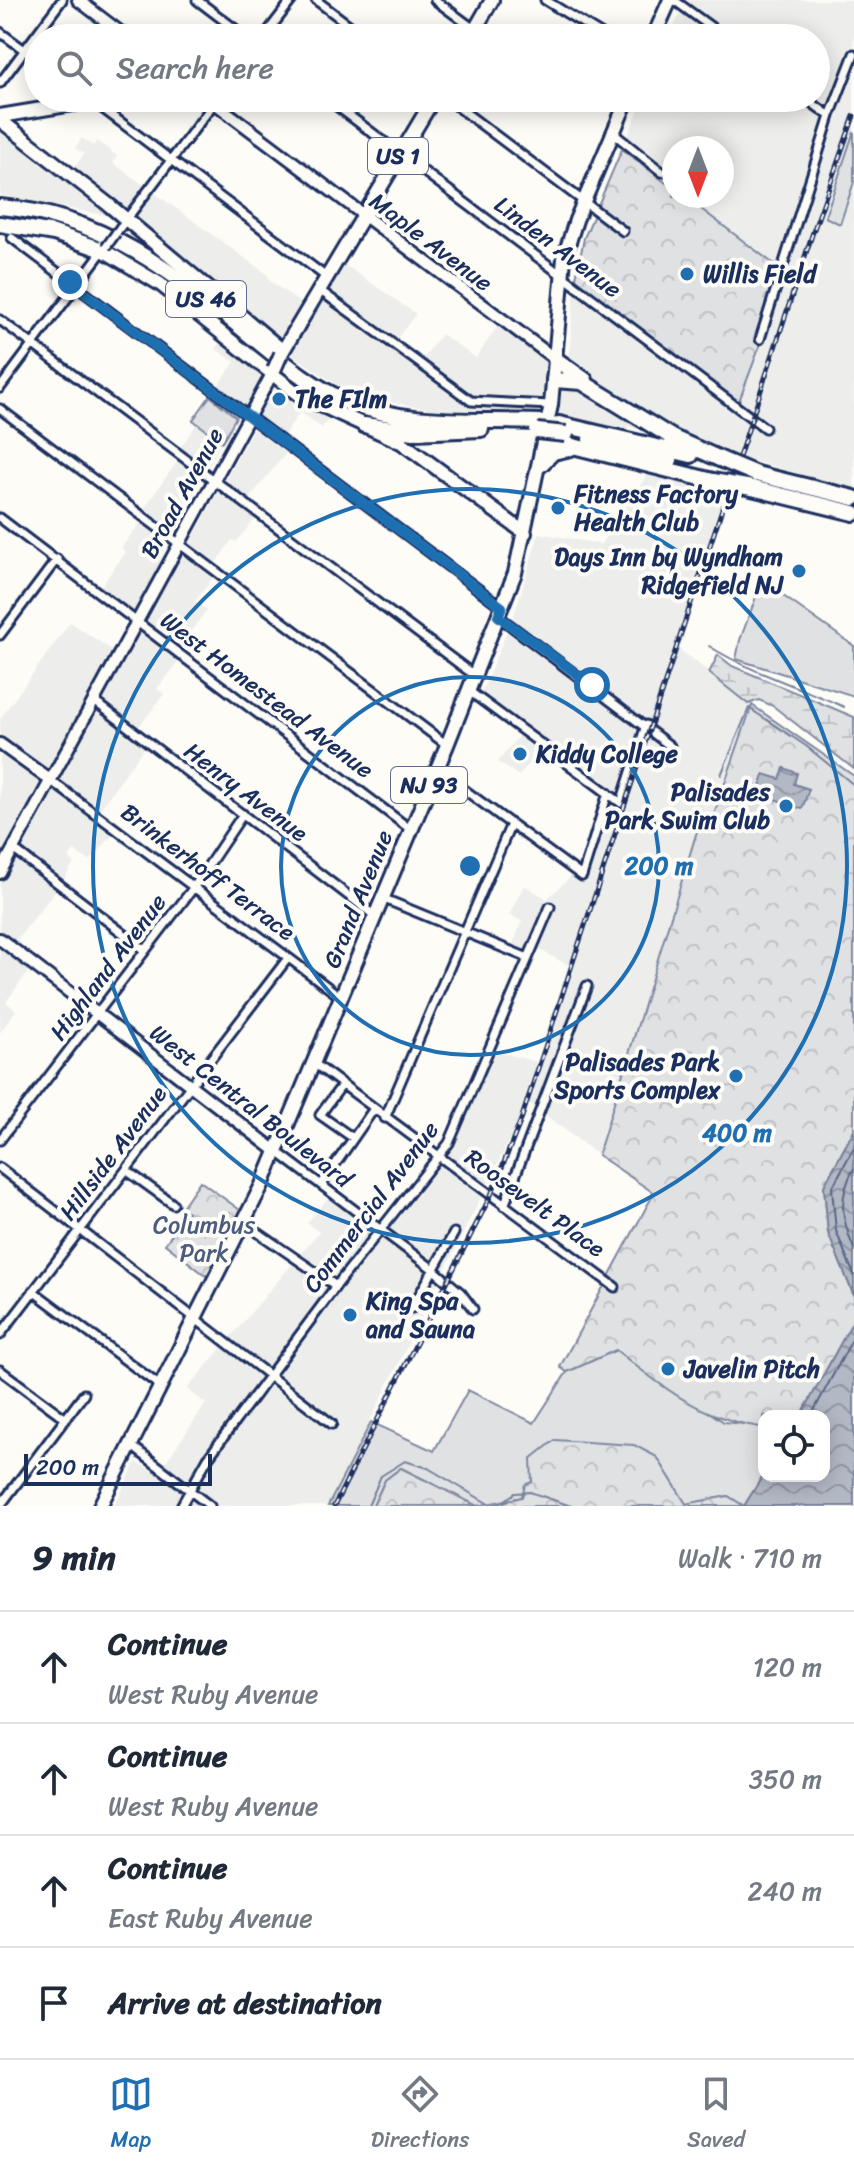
<!DOCTYPE html>
<meta charset="utf-8">
<style>
:root{--surface:#fff;--page:#f6f6f7;--text:#1f2937;--muted:#747a83;--line:#e0e1e3;--accent:#1f6fb2}
body{margin:0;font-family:Sriracha,sans-serif;background:var(--page);color:var(--text)}
.controls{position:absolute;right:24px;bottom:24px;display:grid;overflow:hidden;border-radius:16px;box-shadow:0 4px 20px #0003}
.controls button{width:72px;height:72px;display:grid;place-items:center;padding:0;border:0;border-bottom:2px solid var(--line);background:var(--surface);color:var(--text);font:40px sans-serif}
.compass{position:absolute;left:662px;top:136px;width:72px;height:72px;border-radius:50%;background:var(--surface);box-shadow:0 4px 20px #0003;rotate:180deg}
.scale{position:absolute;left:24px;bottom:20px;width:188px;box-sizing:border-box;padding-left:8px;border:4px solid #1b2f5e;border-top:0;font-size:22px;line-height:28px;white-space:nowrap;color:#1b2f5e;-webkit-text-stroke:6px #fdfcf7;paint-order:stroke}
.stop{position:absolute;width:24px;height:24px;margin:-18px;border:6px solid #1f6fb2;border-radius:50%;background:#fff}
.stop.end{background:#1f6fb2;border-color:#fff;box-shadow:0 2px 8px #0008}
.list{margin:0;padding:0;list-style:none}
h2{display:flex;justify-content:space-between;align-items:center;height:104px;margin:0;padding:0 32px;font-size:34px}
h2 small{font-size:26px;font-weight:400;color:var(--muted)}
.list li{display:grid;grid-template-columns:52px 1fr auto;gap:24px;align-items:center;box-sizing:border-box;height:112px;padding:0 32px;border-top:2px solid var(--line)}
.list b{display:block;font-size:30px;white-space:nowrap}
.list p{margin:0;font-size:26px;white-space:nowrap;color:var(--muted)}
.list em{font-size:26px;font-style:normal;color:var(--muted)}
.icon{flex:none;width:44px;height:44px;fill:none;stroke:currentColor;stroke-width:2;stroke-linecap:round;stroke-linejoin:round}
.map{position:relative;flex:none;width:854px;height:1506px;overflow:hidden}
.search{position:absolute;background:var(--surface);box-shadow:0 4px 20px #0003;left:24px;right:24px;top:24px;height:88px;display:flex;align-items:center;gap:20px;box-sizing:border-box;padding:0 28px;border-radius:44px;color:var(--muted);font-size:30px}
.sheet{height:552px;background:var(--surface)}
nav{display:flex;justify-content:space-around;align-items:center;box-sizing:border-box;height:112px;border-top:2px solid var(--line);background:var(--surface);font-size:22px;color:var(--muted)}
nav a{display:grid;justify-items:center;gap:4px}
nav .on{color:var(--accent)}
.map>svg:first-child{display:block}
</style>
<div class="map">
<svg width="854" height="1506" viewBox="0 0 854 1506">
<defs>
<pattern id="forest-crowns" width="20" height="18" patternUnits="userSpaceOnUse" patternTransform="scale(2)"><rect width="20" height="18" fill="#e0e1e3"/><path d="M2 6a3 3 0 1 1 6 0M12 15a3 3 0 1 1 6 0" fill="none" stroke="#c0c1c5"/></pattern>
<pattern id="wetland-marsh" width="20" height="14" patternUnits="userSpaceOnUse" patternTransform="scale(2)"><rect width="20" height="14" fill="#e0e1e3"/><path d="M1 5h8M5 5V1M11 12h8M15 12V8" fill="none" stroke="#c0c1c5"/></pattern>
<pattern id="water-waves" width="16" height="10" patternUnits="userSpaceOnUse" patternTransform="scale(2)"><rect width="16" height="10" fill="#b3b8c5"/><path d="M0 5q4-4 8 0t8 0" fill="none" stroke="#9196a3"/></pattern>
</defs>
<rect width="100%" height="100%" fill="#fdfcf7"/>
<filter id="ink" filterUnits="userSpaceOnUse"><feTurbulence type="fractalNoise" baseFrequency=".0125" numOctaves="2"/><feDisplacementMap in="SourceGraphic" scale="16" xChannelSelector="R" yChannelSelector="G"/><feConvolveMatrix kernelMatrix="1 2 1 2 8 2 1 2 1" color-interpolation-filters="sRGB"/></filter>
<g filter="url(#ink)">
<path fill="#edeeec" d="M686 0H854V131L825 216 840 224 854 182V489L628 426V430L543 414 449 412 388 402 338 385 292 355 341 262 416 314 395 341 422 360 441 334 476 358 499 324 548 361 547 380 576 382 568 369 575 283 787 274 684 196H722V148H674V189L622 149 644 98H816V38H669Z
M0 123 34 155 112 214 103 215 0 195Z
M82 138 93 146 97 141 117 156 113 163 267 274 270 281 307 308 283 351 70 174 84 154 75 148Z
M224 335 332 413 322 428 300 412 281 440 214 391 235 362 216 349Z
M197 424 222 442 166 545 139 618 183 556 218 492 255 519 236 542 232 540 213 567 218 572 195 601 207 610 177 649 184 655 157 689 164 694 135 732 148 742 97 813 118 829 90 861 74 851 69 858 74 863 60 885 11 947 33 965 6 1002 16 1010 0 1033V757L6 749 0 744V719L70 622 118 654 137 622 98 590 126 552 121 548 145 517 141 513 181 456 176 453Z
M253 429 286 453 248 500 224 482Z
M651 469 724 492 675 646 752 705 711 823 701 819 598 1155 528 1102 328 1506H114L136 1462 158 1473 206 1404 187 1389 319 1232 307 1223 332 1193 381 1231 439 1158 489 1049 540 1063 572 967 532 946 526 958 510 952 522 921 509 915 524 885 547 899 582 866 605 791 480 696 515 612 539 533 601 544Z
M520 734 540 749 519 776 498 762Z"/>
<path fill="#e0e1e3" stroke="#7e88a0" stroke-width="2" d="M854 131V182L840 224 825 217Z
M210 396 236 417 222 442 193 420Z
M762 581 854 646V696L736 659 740 640Z
M616 1350 724 1422 764 1426V1474L744 1506 728 1496 686 1504 657 1457 532 1482 525 1485 522 1497 477 1506 401 1468 385 1480 373 1506H328L371 1422 434 1451 468 1390 534 1423 567 1372Z"/>
<path fill="url(#forest-crowns)" stroke="#7e88a0" stroke-width="2" d="M622 149 674 189V196H684L787 274 736 409 575 283 584 238Z
M752 705 854 776V1130L824 1186 828 1233 854 1296V1319L801 1416H764V1426L760 1427C700 1418 662 1387 616 1350L567 1372 560 1367 654 1193 598 1155 701 818 711 823Z
M200 1181 247 1215 214 1282 165 1244 188 1212 182 1207Z
M555 1440 634 1445 657 1457 686 1504 728 1496 744 1506H489L522 1497 525 1485 532 1482 531 1459Z
M401 1468 477 1506H373L385 1480Z"/>
<path fill="url(#wetland-marsh)" stroke="#7e88a0" stroke-width="2" d="M718 655 732 666 854 717V769L773 706 759 700 748 704 709 673Z"/>
<path fill="url(#water-waves)" stroke="#76819c" stroke-width="2" d="M784 768 797 773 794 784 809 789 802 809 758 793 764 774 780 779Z
M854 1130V1296L828 1233 824 1186Z
M854 1319V1506H744L764 1474 824 1476V1416H801Z"/>
<g fill="none" stroke-linecap="round" stroke-linejoin="round">
<path stroke="#586687" stroke-width="2" d="M854 1147 832 1188 836 1231 854 1275
M854 1168C838 1197 841 1218 854 1249
M811 1416 854 1336"/>
<path stroke="#76819c" stroke-width="2" d="M709 646C750 672 800 687 844 707
M721 775 749 708 806 746 854 785
M368 1506 381 1476 405 1461 428 1468 492 1506
M497 1506 515 1493 530 1492 571 1506"/>
<defs>
<path id="street" d="M197 0 247 38
M316 0 366 38
M435 0 474 29
M545 0 607 38
M674 0 726 38
M0 32 38 60
M263 38 292 0
M0 83 62 0
M326 98 765 428
M446 98 623 231
M805 98 830 116
M94 102 325 276
M613 133 662 172
M116 233 218 98
M12 238 502 607
M318 289 471 401 551 405
M0 320 474 675
M760 339 830 116 854 54
M0 388 104 249
M0 409 447 745
M0 518 410 829
M498 616 670 746
M0 635 57 559
M469 691 621 803 646 725
M93 700 375 916
M436 769 582 876 608 793
M50 780 341 997
M13 849 145 950
M382 898 528 958
M315 1064 615 1287
M342 1085 320 1115 353 1138
M385 1118 511 824
M0 1140 194 887 243 814
M276 1151 433 1269 461 1293 473 1309
M0 1168 332 1424
M126 1170 173 1204
M321 1185 373 1110
M504 1206 587 986
M244 1223 336 1286
M33 1291 160 1386
M412 1308 454 1233
M0 1335 288 958
M0 1370 66 1419
M132 1446 210 1506
M0 1506 84 1394
M181 1506 208 1458 336 1286 449 1143 550 907"/>
<path id="secondary" d="M78 0 128 38
M208 98 555 359
M0 744 50 780
M0 873 272 374
M0 939 276 1151"/>
<path id="primary" d="M470 38 492 0
M653 38 670 0
M0 116 109 98
M0 120 109 205 283 351
M103 250 160 284 299 395 401 442 525 533
M281 354 434 98
M100 1506 262 1185 447 745 515 573 551 405 564 258 576 220 628 98"/>
<path id="highway" d="M0 207C102 215 175 273 251 336 281 360 310 386 346 401 407 427 475 419 539 422
M0 224 54 233 103 250
M555 359 585 380
M554 380 582 382 673 438 720 459
M559 424 691 455
M364 425 414 432 481 429
M545 439 713 481
M590 439 670 460
M540 465 553 452 571 448
M756 474 854 498
M752 488 854 513"/>
</defs>
<use href="#street" stroke="#1b2f5e" stroke-width="13"/>
<use href="#secondary" stroke="#1b2f5e" stroke-width="16"/>
<use href="#primary" stroke="#1b2f5e" stroke-width="18"/>
<use href="#highway" stroke="#1b2f5e" stroke-width="20"/>
<use href="#street" stroke="#fdfcf7" stroke-width="7"/>
<use href="#secondary" stroke="#fdfcf7" stroke-width="10"/>
<use href="#primary" stroke="#fdfcf7" stroke-width="12"/>
<use href="#highway" stroke="#fdfcf7" stroke-width="14"/>
<defs>
<path id="rail" d="M334 1506 491 1195 521 1120 813 232 854 116"/>
</defs>
<use href="#rail" stroke="#1b2f5e" stroke-width="5"/>
<use href="#rail" stroke="#fdfcf7" stroke-width="2" stroke-dasharray="6" stroke-linecap="butt"/>
<defs>
<path id="street-bridge" d="M106 247 116 233"/>
<path id="primary-bridge" d="M274 370 281 354"/>
<path id="highway-bridge" d="M537 431 566 434
M720 459 756 474
M713 481 752 488"/>
</defs>
<use href="#street-bridge" stroke="#1b2f5e" stroke-width="13" stroke-linecap="butt"/>
<use href="#primary-bridge" stroke="#1b2f5e" stroke-width="18" stroke-linecap="butt"/>
<use href="#highway-bridge" stroke="#1b2f5e" stroke-width="20" stroke-linecap="butt"/>
<use href="#street-bridge" stroke="#fdfcf7" stroke-width="7"/>
<use href="#primary-bridge" stroke="#fdfcf7" stroke-width="12"/>
<use href="#highway-bridge" stroke="#fdfcf7" stroke-width="14"/>
</g>
</g>
<g fill="none" stroke-linecap="round" stroke-linejoin="round" filter="url(#ink)">
<path stroke="#1f6fb2" stroke-width="10" d="M70 282 502 607 498 616 592 685"/>
</g>
<g fill="none" stroke="#1f6fb2" stroke-width="4">
<circle cx="470" cy="866" r="189"/>
<circle cx="470" cy="866" r="377"/>
</g>
<g fill="#1f6fb2" stroke="#fdfcf7" stroke-width="3">
<circle cx="687" cy="274" r="8"/>
<circle cx="279" cy="399" r="8"/>
<circle cx="558" cy="508" r="8"/>
<circle cx="799" cy="571" r="8"/>
<circle cx="520" cy="754" r="8"/>
<circle cx="786" cy="806" r="8"/>
<circle cx="736" cy="1076" r="8"/>
<circle cx="350" cy="1315" r="8"/>
<circle cx="668" cy="1369" r="8"/>
</g>
<g text-anchor="middle" stroke-width="8" stroke-linejoin="round" paint-order="stroke">
<g fill="#fdfcf7" stroke="#5f6c8c" stroke-width="2">
<rect x="368" y="138" width="60" height="36" rx="6"/>
<rect x="166" y="281" width="80" height="36" rx="6"/>
<rect x="391" y="767" width="76" height="36" rx="6"/>
</g>
<g font-size="22" font-weight="bold" fill="#1b2f5e">
<text x="398" y="164">US 1</text>
<text x="206" y="307">US 46</text>
<text x="429" y="793">NJ 93</text>
</g>
<g font-size="24" fill="#1b2f5e" stroke="#fdfcf7">
<text transform="translate(431 242) rotate(37)" y="8">Maple Avenue</text>
<text transform="translate(558 247) rotate(37)" y="8">Linden Avenue</text>
<text transform="translate(182 493) rotate(-61)" y="8">Broad Avenue</text>
<text transform="translate(267 695) rotate(37)" y="8">West Homestead Avenue</text>
<text transform="translate(246 792) rotate(37)" y="8">Henry Avenue</text>
<text transform="translate(208 872) rotate(37)" y="8">Brinkerhoff Terrace</text>
<text transform="translate(358 899) rotate(-68)" y="8">Grand Avenue</text>
<text transform="translate(108 967) rotate(-53)" y="8">Highland Avenue</text>
<text transform="translate(251 1106) rotate(38)" y="8">West Central Boulevard</text>
<text transform="translate(113 1153) rotate(-53)" y="8">Hillside Avenue</text>
<text transform="translate(535 1203) rotate(36)" y="8">Roosevelt Place</text>
<text transform="translate(371 1207) rotate(-53)" y="8">Commercial Avenue</text>
</g>
<g font-size="24" font-weight="bold" fill="#1b2f5e" stroke="#fdfcf7" text-anchor="start">
<text x="703" y="282">Willis Field</text>
<text x="295" y="407">The FIlm</text>
<text x="574" y="502">Fitness Factory<tspan x="574" dy="28">Health Club</tspan></text>
<text x="783" y="565" text-anchor="end">Days Inn by Wyndham<tspan x="783" dy="28">Ridgefield NJ</tspan></text>
<text x="536" y="762">Kiddy College</text>
<text x="770" y="800" text-anchor="end">Palisades<tspan x="770" dy="28">Park Swim Club</tspan></text>
<text x="720" y="1070" text-anchor="end">Palisades Park<tspan x="720" dy="28">Sports Complex</tspan></text>
<text x="366" y="1309">King Spa<tspan x="366" dy="28">and Sauna</tspan></text>
<text x="684" y="1377">Javelin Pitch</text>
</g>
<g font-size="24" fill="#4c5c7f" stroke="#fdfcf7">
<text x="204" y="1233">Columbus<tspan x="204" dy="28">Park</tspan></text>
</g>
</g>
<circle cx="470" cy="866" r="12" fill="#1f6fb2" stroke="#fdfcf7" stroke-width="4"/>
<g font-size="24" text-anchor="middle" font-weight="bold" fill="#1f6fb2" stroke="#fdfcf7" stroke-width="8" stroke-linejoin="round" paint-order="stroke">
<text x="659" y="874">200 m</text>
<text x="737" y="1141">400 m</text>
</g>
</svg>
<div class="controls">
<button><svg class="icon" aria-label="locate" viewBox="0 0 24 24"><circle cx="12" cy="12" r="6"/><path d="M12 2v4M12 18v4M2 12h4M18 12h4"/></svg></button>
</div>
<svg class="compass" viewBox="-18 -18 36 36"><path d="M0-13l5 13h-10z" fill="#e53935"/><path d="M0 13l5-13h-10z" fill="#747a83"/></svg>
<div class="scale">200 m</div>
<div class="stop" style="left:592px;top:685px"></div>
<div class="stop end" style="left:70px;top:282px"></div>
<div class="search"><svg class="icon" aria-label="search" viewBox="0 0 24 24"><circle cx="10" cy="10" r="6"/><path d="M15 15l6 6"/></svg>Search here</div>
</div>
<section class="sheet">
<h2>9 min<small>Walk · 710 m</small></h2>
<ul class="list">
<li><svg class="icon" aria-label="ahead" viewBox="0 0 24 24"><path d="M12 20V5M6 11l6-6 6 6"/></svg><div><b>Continue</b><p>West Ruby Avenue</p></div><em>120 m</em></li>
<li><svg class="icon" aria-label="ahead" viewBox="0 0 24 24"><path d="M12 20V5M6 11l6-6 6 6"/></svg><div><b>Continue</b><p>West Ruby Avenue</p></div><em>350 m</em></li>
<li><svg class="icon" aria-label="ahead" viewBox="0 0 24 24"><path d="M12 20V5M6 11l6-6 6 6"/></svg><div><b>Continue</b><p>East Ruby Avenue</p></div><em>240 m</em></li>
<li><svg class="icon" aria-label="arrive" viewBox="0 0 24 24"><path d="M6 21V4h12l-3 4 3 4H6"/></svg><div><b>Arrive at destination</b></div></li>
</ul>
</section>
<nav>
<a class="on"><svg class="icon" aria-label="map" viewBox="0 0 24 24"><path d="M3 6l6-2 6 2 6-2v14l-6 2-6-2-6 2zM9 4v14M15 6v14"/></svg>Map</a>
<a><svg class="icon" aria-label="directions" viewBox="0 0 24 24"><path d="M12 3l9 9-9 9-9-9zM9 14v-3h6M13 9l2 2-2 2"/></svg>Directions</a>
<a><svg class="icon" aria-label="saved" viewBox="0 0 24 24"><path d="M7 4h10v16l-5-4-5 4z"/></svg>Saved</a>
</nav>
